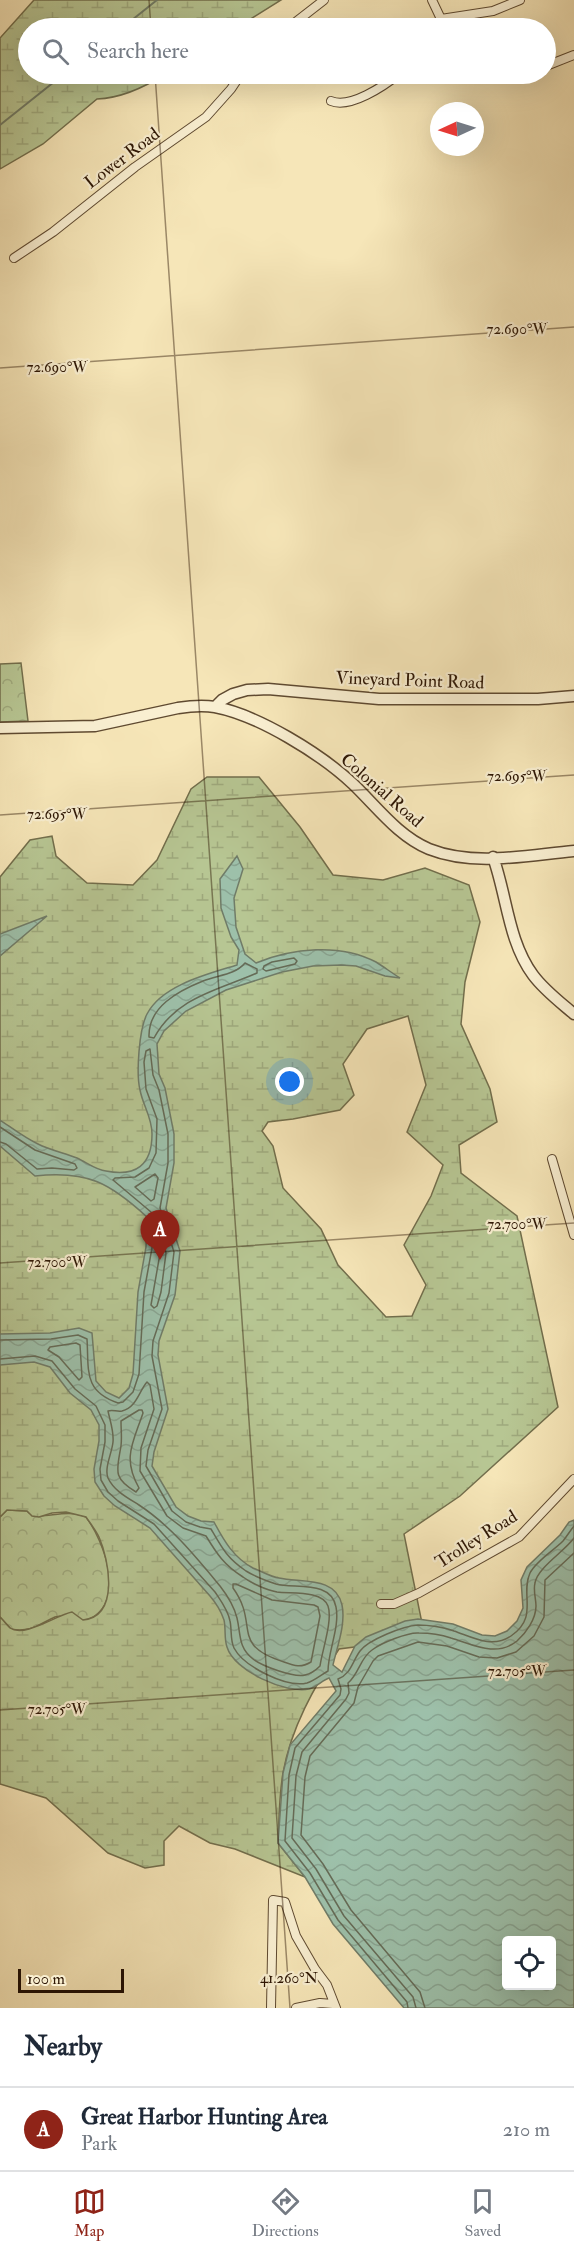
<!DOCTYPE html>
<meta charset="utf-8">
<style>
:root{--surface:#fff;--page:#f6f6f7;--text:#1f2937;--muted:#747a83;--line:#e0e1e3;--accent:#8f2418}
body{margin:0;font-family:"IM FELL Double Pica",serif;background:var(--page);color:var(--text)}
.controls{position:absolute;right:18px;bottom:18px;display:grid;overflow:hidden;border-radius:6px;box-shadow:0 6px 24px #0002}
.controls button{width:54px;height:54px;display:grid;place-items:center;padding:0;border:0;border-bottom:2px solid var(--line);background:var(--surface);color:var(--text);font:30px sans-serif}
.compass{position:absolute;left:430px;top:102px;width:54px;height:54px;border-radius:50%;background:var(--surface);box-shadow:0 6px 24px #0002;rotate:266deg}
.scale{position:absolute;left:18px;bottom:15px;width:106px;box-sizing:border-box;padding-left:6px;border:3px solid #2d1604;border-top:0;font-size:16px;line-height:21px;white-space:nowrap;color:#2d1604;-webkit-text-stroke:4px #f9efd1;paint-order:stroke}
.you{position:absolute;left:290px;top:1082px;width:21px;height:21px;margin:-15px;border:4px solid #fff;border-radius:50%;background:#1a73e8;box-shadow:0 0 0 9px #1a73e833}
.badge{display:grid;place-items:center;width:39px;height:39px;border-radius:50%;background:var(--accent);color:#fff;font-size:20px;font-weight:700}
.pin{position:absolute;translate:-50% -50px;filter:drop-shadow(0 2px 3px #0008)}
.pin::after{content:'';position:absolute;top:32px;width:21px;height:18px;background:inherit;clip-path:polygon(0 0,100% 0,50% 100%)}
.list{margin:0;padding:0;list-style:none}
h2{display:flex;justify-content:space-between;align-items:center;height:78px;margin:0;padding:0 24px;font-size:26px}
h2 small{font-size:20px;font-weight:400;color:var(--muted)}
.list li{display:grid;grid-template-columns:39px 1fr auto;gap:18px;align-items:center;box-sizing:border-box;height:84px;padding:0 24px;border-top:2px solid var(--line)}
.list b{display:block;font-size:22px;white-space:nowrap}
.list p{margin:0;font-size:20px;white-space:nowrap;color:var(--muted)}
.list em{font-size:20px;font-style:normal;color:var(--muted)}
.icon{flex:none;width:33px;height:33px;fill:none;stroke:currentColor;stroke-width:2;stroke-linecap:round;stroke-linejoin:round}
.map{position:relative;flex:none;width:574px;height:2008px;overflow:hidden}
.search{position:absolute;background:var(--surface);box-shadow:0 6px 24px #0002;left:18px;right:18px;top:18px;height:66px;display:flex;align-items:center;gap:15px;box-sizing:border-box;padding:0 21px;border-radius:33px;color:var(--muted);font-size:22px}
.sheet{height:162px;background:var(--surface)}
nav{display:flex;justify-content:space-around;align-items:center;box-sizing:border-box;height:84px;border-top:2px solid var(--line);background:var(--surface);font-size:16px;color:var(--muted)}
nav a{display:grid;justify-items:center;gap:3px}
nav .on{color:var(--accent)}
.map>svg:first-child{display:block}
</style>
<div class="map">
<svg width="574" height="2008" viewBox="0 0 574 2008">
<defs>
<pattern id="forest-crowns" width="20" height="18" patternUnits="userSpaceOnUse" patternTransform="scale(1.5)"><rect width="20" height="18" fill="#b7c693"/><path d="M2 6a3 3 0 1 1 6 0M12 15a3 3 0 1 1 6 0" fill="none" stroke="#9ea97d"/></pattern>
<pattern id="wetland-marsh" width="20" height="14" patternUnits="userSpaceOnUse" patternTransform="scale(1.5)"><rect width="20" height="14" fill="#b7c693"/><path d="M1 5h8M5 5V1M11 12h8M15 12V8" fill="none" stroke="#9ea97d"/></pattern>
<pattern id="water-waves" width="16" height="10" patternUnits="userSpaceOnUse" patternTransform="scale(1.5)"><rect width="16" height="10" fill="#9dc0aa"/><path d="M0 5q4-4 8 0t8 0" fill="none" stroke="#88a491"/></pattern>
</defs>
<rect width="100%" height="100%" fill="#f6e6b8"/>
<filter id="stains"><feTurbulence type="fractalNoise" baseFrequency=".00333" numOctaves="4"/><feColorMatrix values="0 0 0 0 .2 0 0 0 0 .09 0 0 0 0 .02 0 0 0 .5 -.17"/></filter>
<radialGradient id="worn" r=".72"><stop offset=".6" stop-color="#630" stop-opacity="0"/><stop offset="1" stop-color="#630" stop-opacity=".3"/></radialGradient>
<path fill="url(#forest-crowns)" stroke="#726e4c" stroke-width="1.5" d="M21 663 28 721 0 722V664Z
M7 1510 27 1511C38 1523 64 1507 86 1517 104 1541 125 1598 92 1618 80 1625 66 1613 55 1617 39 1624 31 1633 11 1629L0 1617V1517Z"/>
<path fill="url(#wetland-marsh)" stroke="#726e4c" stroke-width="1.5" fill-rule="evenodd" d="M34 0H281L236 28H28V74H165C145 87 122 98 97 99L43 144 0 169V38Z
M207 777H259L300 827 333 875 383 880 425 868 469 885 480 922 465 982 461 1024 490 1089 497 1122 459 1145 461 1173 517 1216 558 1407 460 1496 404 1534 425 1638 339 1649C314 1687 291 1728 283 1773 279 1796 279 1820 278 1843L305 1877 235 1849 210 1843 179 1826 164 1841V1865L145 1868 108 1853 46 1798 0 1784V1617C3 1620 7 1625 10 1628 25 1638 56 1615 72 1612L83 1620C120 1616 109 1560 99 1537 95 1529 90 1523 86 1517L66 1512 52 1513 39 1517 32 1516 27 1511 7 1510 0 1517V877L30 840 52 836 56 856 87 883 133 885 157 860 191 789ZM408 1016 426 1085 407 1132 443 1165 431 1196 404 1245 426 1285 412 1316 386 1317 338 1265 321 1229 283 1188 273 1146 262 1131 268 1122 293 1119 340 1110 354 1095 343 1064 367 1029Z"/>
<path fill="url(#water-waves)" stroke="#707c68" stroke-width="1.5" fill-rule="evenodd" d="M237 856 243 869 234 898 236 927 245 954 256 963C292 948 340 943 376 962 384 967 392 973 400 978L385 976 356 966 341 965 313 966 282 972 226 990 186 1011 164 1031 157 1044 159 1074 165 1088 174 1134V1163L166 1208 180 1251 175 1295 159 1341 158 1355 168 1409 154 1452 152 1466 176 1507 188 1516 201 1521 214 1522C224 1541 234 1558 253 1568 261 1571 271 1577 279 1578 301 1583 336 1576 342 1605 346 1624 337 1647 333 1665L342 1672 355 1646 366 1637 405 1621 418 1619 453 1624 482 1635 495 1636 507 1631 517 1621 523 1608 521 1580 527 1567 560 1535 569 1522 574 1520V2008H404L333 1924 305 1877 278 1843 283 1773 290 1745 336 1691 329 1678C323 1680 316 1687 309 1689 286 1694 234 1671 227 1647 224 1639 226 1629 224 1620 221 1611 216 1603 210 1596L150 1528 115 1506 104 1496 95 1482 94 1469 99 1441V1425L91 1410 70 1393 50 1367 34 1362 0 1365V1334L50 1333 79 1328 92 1333 96 1381 106 1392 119 1398 129 1388 133 1374 138 1292 146 1247 147 1217C110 1183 87 1170 35 1176L0 1146V1120C12 1128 25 1138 38 1144 50 1150 64 1153 77 1158 86 1162 96 1170 106 1171 136 1177 152 1165 152 1134 152 1117 143 1106 140 1090 136 1074 139 1029 147 1014 162 985 208 974 237 965L239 950 231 937 221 908 220 879ZM506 1940H552V1986H506Z
M47 916 0 956V934Z"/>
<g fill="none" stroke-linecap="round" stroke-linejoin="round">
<path stroke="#656b57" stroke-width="1.5" d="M294 958 297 961 295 964 266 971 263 969 264 966 272 962Z
M245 963 257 969V973C219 990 176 997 154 1038L149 1037C148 1007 178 991 203 981 218 975 235 975 245 963Z
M0 1127 35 1150 75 1164 77 1168 74 1170 52 1168 37 1169 6 1144 0 1142
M155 1174 158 1178 154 1199 151 1201 135 1187Z
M161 1248 165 1249 166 1253 161 1292 157 1306 154 1308 151 1305Z
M0 1340 51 1339 78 1335 87 1339C89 1370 83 1391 118 1403L123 1402 133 1392 139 1374 144 1292 152 1248 153 1218 151 1212 113 1180 115 1178 135 1177 149 1168 156 1153 157 1119 146 1089 144 1062 146 1051 150 1049 153 1075 159 1090 168 1134V1163L160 1208 174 1252 169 1293 153 1341 152 1356 162 1409 148 1450 146 1466 172 1511 186 1522 200 1527 211 1529C222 1548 227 1558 246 1571 254 1576 267 1581 276 1584 295 1589 331 1580 336 1607 340 1627 328 1651 328 1671 321 1675 314 1681 307 1683 287 1688 244 1667 234 1648 230 1640 232 1630 230 1621 228 1610 221 1601 215 1592L154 1524 118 1501 108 1492 101 1480 100 1469 105 1442V1425L96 1406 75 1389 52 1361 35 1356 0 1359
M76 1343 80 1345 82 1377 79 1380 59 1357 48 1350 50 1347Z
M147 1382 150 1385 154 1409 141 1448 140 1471 167 1516 183 1528 206 1536C217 1554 224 1565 243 1577 251 1583 266 1590 277 1592 291 1594 322 1590 328 1606 333 1620 322 1651 320 1666 316 1670 310 1674 305 1675 294 1678 262 1666 253 1659 238 1647 241 1635 237 1618 234 1606 227 1595 220 1586 196 1557 171 1526 139 1505 128 1498 114 1491 108 1478 104 1468 112 1453 113 1442 114 1431 110 1421 108 1411 113 1409 116 1412 122 1411 137 1407 139 1391 147 1382Z
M139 1410H142L143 1413C133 1443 122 1458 139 1488L136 1492C112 1478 117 1470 121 1446 122 1438 121 1430 121 1421Z
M233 1584H236L272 1600 314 1605 318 1607 320 1616 311 1662C301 1668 295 1666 284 1662 229 1645 260 1625 233 1588Z
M408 2008 407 2002 338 1920 310 1873 285 1841 289 1775 295 1748 340 1695 341 1689 338 1679C351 1674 352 1662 360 1651 368 1640 403 1626 418 1625 428 1625 444 1627 454 1631 472 1637 492 1649 511 1636 539 1617 520 1595 530 1573 536 1561 553 1551 563 1541 567 1536 570 1531 574 1526
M416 2008 413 1997 344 1916 316 1869 292 1838 296 1776 302 1752 346 1699 349 1693 348 1683C359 1674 360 1658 372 1650 381 1643 408 1632 419 1633 429 1633 442 1635 451 1638 472 1644 496 1658 517 1641 526 1633 536 1619 536 1606 536 1599 533 1590 535 1583 537 1568 565 1551 574 1538
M425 2008 420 1992 351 1910 323 1864 301 1835 305 1777 310 1756 354 1703 358 1687 373 1661 378 1656 418 1642 447 1646 479 1657 497 1658 516 1652 534 1636 544 1617 545 1580 574 1553"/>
<path stroke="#707c68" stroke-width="2" d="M122 28 157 0
M0 125 64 74"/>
<defs>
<path id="minor" d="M432 0 441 19
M441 19 493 11 520 0
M288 28 324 0
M435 28 441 19
M546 66 574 55
M331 101C350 109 384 86 399 74
M14 258 53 232 135 167 206 117 231 89 241 74
M552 1159 574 1235
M381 1604H394L419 1593 519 1537 574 1479
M271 2008 273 1900 285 1902 296 1936 315 1969 327 1985 336 2008
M296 2008 320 2003 333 2004"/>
<path id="tertiary" d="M215 707 222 700 233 694 247 690 268 689 379 699H538L574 696
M0 728 95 726 178 708C191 706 202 705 215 707 258 715 321 754 353 784 377 807 398 836 429 849 474 867 528 855 574 851
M493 857C507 896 508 941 533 975 544 990 560 1002 574 1014"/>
</defs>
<use href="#minor" stroke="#5f4a31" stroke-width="10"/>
<use href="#tertiary" stroke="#5f4a31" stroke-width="13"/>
<use href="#minor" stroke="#f9efd1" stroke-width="8"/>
<use href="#tertiary" stroke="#f9efd1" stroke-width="10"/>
</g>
<path fill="none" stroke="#2d1604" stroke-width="1.5" stroke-opacity="0.45" d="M149 0 151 28M155 74 290 2008M0 368 574 327M0 815 574 775M0 1263 574 1223M0 1710 574 1670"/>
<g text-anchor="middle" stroke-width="4.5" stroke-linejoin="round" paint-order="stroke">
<g font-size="18" fill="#2d1604" stroke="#f9efd1">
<text transform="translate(122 158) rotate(-37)" y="6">Lower Road</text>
<text transform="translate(410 680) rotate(2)" y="6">Vineyard Point Road</text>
<text transform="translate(382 790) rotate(41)" y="6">Colonial Road</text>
<text transform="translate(476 1539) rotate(-32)" y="6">Trolley Road</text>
</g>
</g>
<g font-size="15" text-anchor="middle" fill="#2d1604" stroke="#f9efd1" stroke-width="4.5" stroke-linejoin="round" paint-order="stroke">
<text x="517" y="334">72.690°W</text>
<text x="57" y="372">72.690°W</text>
<text x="517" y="781">72.695°W</text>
<text x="57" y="819">72.695°W</text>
<text x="517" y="1229">72.700°W</text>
<text x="57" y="1267">72.700°W</text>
<text x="517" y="1676">72.705°W</text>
<text x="57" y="1714">72.705°W</text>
<text x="289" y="1983">41.260°N</text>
</g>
<rect width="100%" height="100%" filter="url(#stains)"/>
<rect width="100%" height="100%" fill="url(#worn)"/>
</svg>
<div class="controls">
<button><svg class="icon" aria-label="locate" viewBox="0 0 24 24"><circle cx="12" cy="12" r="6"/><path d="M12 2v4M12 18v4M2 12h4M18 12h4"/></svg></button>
</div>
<svg class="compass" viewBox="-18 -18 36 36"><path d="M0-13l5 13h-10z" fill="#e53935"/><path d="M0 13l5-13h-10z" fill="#747a83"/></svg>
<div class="scale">100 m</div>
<div class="you"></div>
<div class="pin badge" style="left:160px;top:1260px">A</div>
<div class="search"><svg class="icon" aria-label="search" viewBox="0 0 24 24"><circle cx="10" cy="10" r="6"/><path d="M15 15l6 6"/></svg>Search here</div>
</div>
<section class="sheet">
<h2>Nearby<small></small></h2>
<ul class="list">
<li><span class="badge">A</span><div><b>Great Harbor Hunting Area</b><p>Park</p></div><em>210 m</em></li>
</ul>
</section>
<nav>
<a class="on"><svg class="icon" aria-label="map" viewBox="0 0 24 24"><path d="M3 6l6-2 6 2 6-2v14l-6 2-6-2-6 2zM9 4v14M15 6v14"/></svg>Map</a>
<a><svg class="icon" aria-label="directions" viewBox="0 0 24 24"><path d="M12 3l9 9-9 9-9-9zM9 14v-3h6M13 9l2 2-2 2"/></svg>Directions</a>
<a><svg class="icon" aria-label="saved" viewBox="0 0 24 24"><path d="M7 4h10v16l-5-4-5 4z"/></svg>Saved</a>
</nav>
